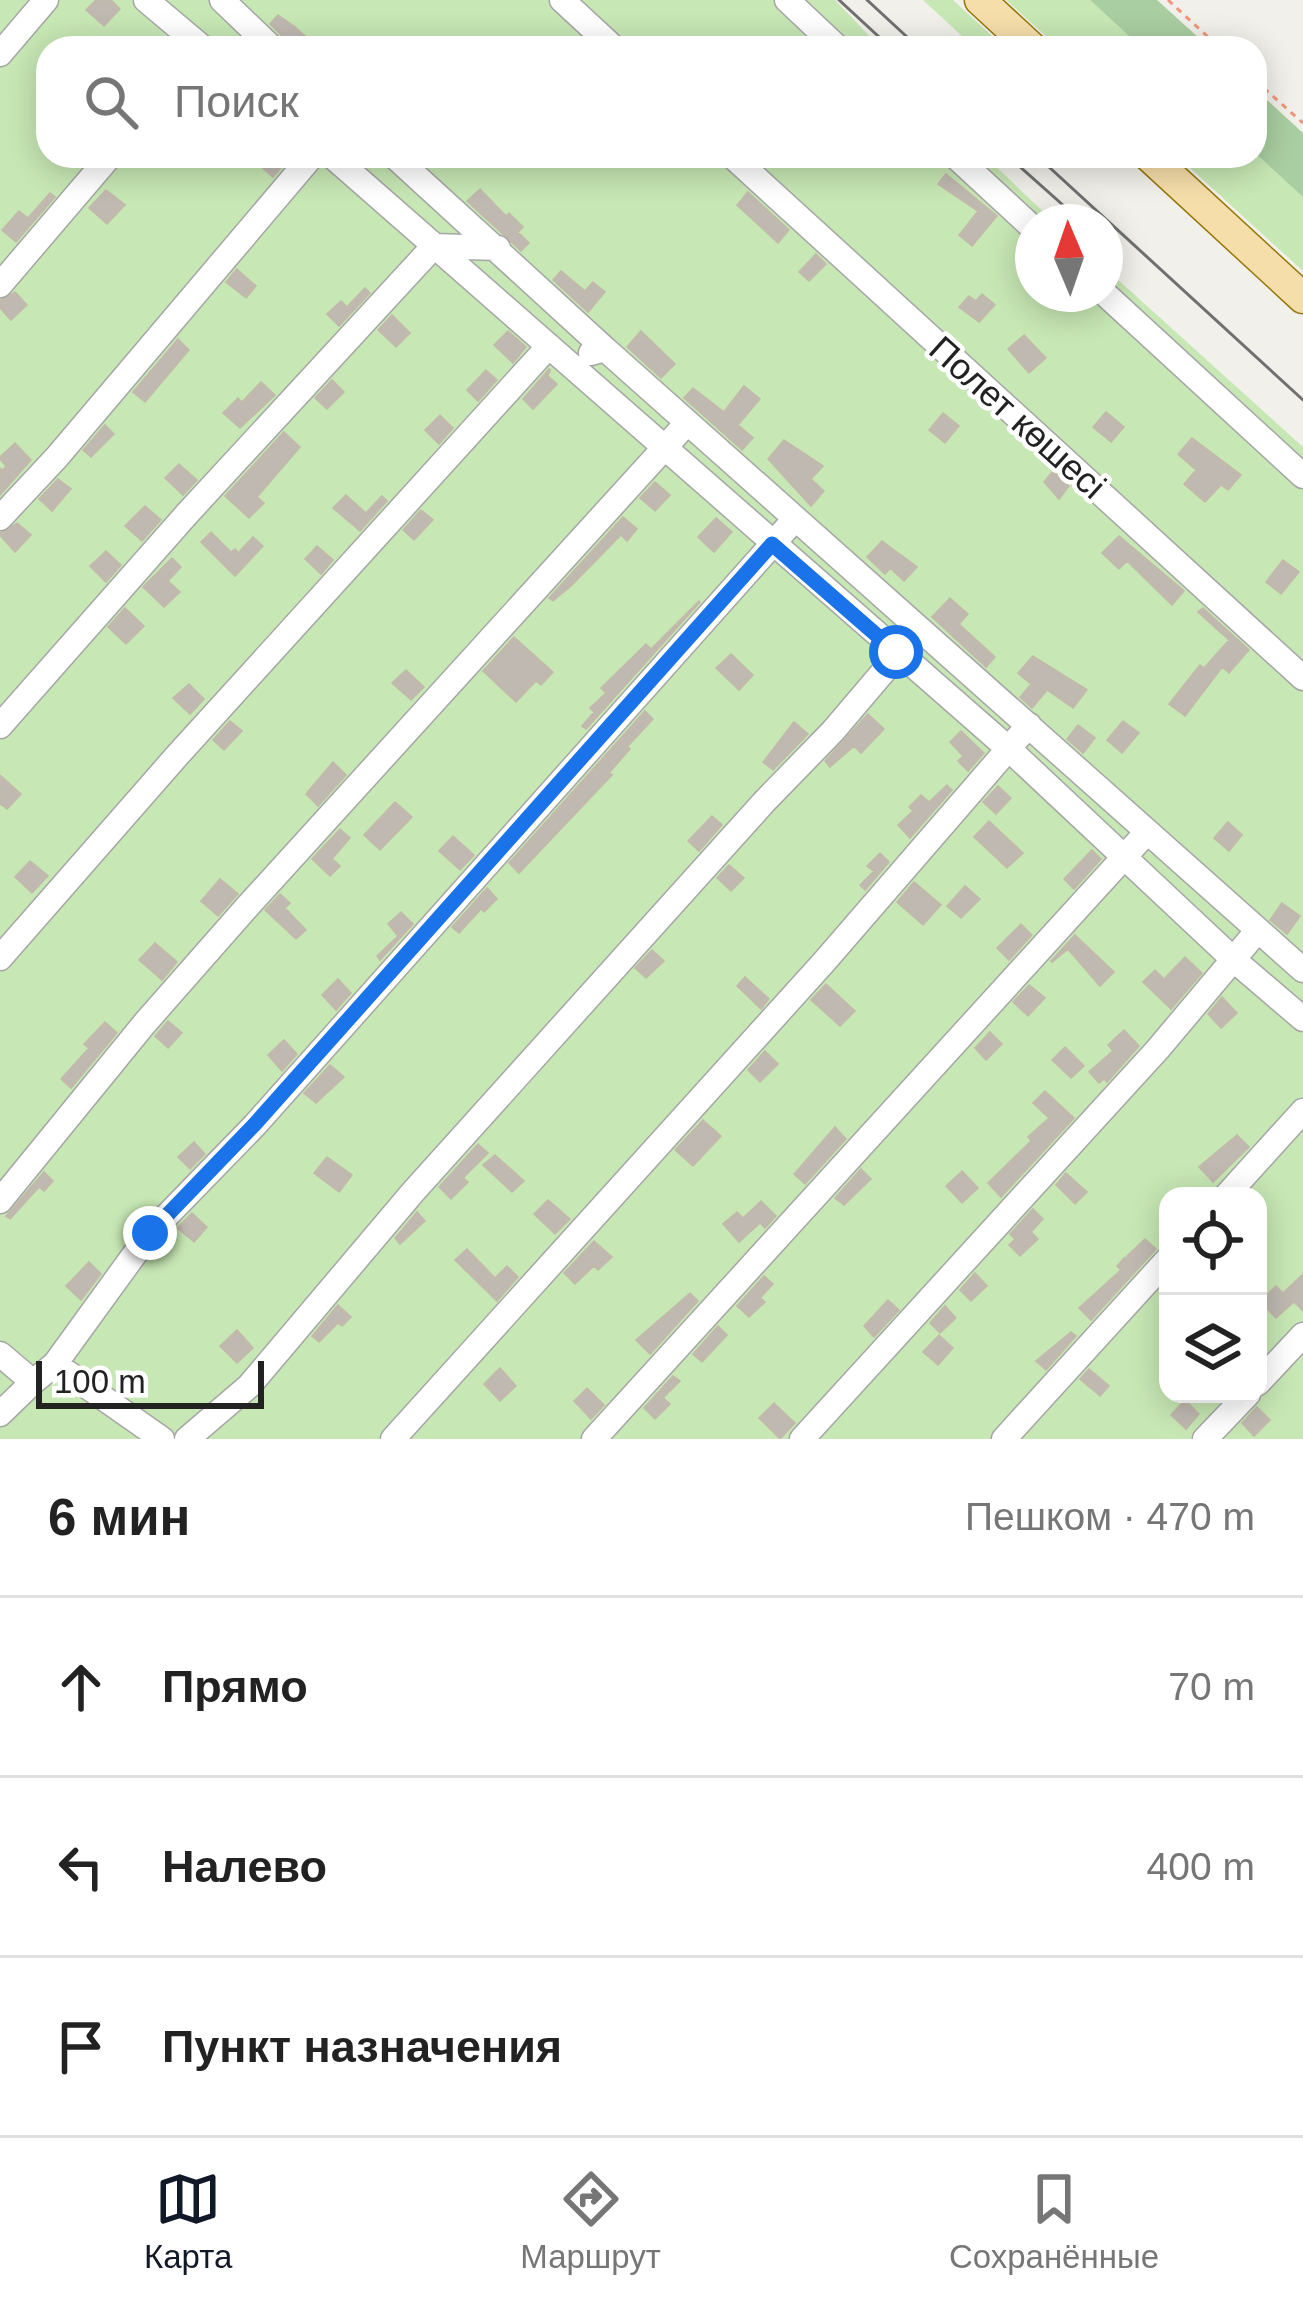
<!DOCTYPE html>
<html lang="ru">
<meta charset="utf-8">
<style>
:root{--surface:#fff;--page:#f6f6f6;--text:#222;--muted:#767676;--line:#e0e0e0;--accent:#111827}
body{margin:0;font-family:Helvetica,sans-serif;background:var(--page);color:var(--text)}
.controls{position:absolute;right:36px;bottom:36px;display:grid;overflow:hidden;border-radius:24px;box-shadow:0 6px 30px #0003}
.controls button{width:108px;height:108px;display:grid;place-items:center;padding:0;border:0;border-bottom:3px solid var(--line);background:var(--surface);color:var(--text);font:60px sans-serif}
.compass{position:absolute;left:1015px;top:204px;width:108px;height:108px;border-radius:50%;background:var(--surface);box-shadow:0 6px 30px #0003;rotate:358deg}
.scale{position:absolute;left:36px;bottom:30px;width:228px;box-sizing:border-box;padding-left:12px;border:6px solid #222;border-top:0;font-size:33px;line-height:42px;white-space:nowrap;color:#222;-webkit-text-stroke:9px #fff;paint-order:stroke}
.stop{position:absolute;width:36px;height:36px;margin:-27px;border:9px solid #1a73e8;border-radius:50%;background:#fff}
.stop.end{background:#1a73e8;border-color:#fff;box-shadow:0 3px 12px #0008}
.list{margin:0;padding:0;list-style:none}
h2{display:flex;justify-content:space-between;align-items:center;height:156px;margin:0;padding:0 48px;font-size:51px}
h2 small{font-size:39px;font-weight:400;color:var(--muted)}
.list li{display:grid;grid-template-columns:78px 1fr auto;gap:36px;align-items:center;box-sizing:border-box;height:180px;padding:0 48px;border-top:3px solid var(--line)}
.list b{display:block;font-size:45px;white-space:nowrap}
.list em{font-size:39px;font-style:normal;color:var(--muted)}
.icon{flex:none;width:66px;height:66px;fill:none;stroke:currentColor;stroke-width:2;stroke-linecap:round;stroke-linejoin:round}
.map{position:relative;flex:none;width:1303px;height:1439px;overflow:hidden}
.search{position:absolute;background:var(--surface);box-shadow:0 6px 30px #0003;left:36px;right:36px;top:36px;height:132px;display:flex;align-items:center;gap:30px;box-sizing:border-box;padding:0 42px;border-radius:36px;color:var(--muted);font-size:45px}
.sheet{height:696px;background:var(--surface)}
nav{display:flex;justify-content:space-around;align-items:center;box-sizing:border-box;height:168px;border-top:3px solid var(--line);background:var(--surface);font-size:33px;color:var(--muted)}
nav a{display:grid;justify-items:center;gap:6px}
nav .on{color:var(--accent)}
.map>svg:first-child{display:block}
</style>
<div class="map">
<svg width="1303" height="1439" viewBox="0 0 1303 1439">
<rect width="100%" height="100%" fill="#f1f0ea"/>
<path fill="#c7e7b4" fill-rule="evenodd" d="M0 0H835L881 48H48V156H985L1054 222H1033V294H1105V268L1303 447V1439H0ZM1168 1196H1258V1394H1168Z
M923 0H953L1005 48H975Z
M1006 0H1090L1142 48H1059Z
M1255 153 1303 197V271L1177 156H1255Z"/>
<path fill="#a9cea1" d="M1090 0H1157L1210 48H1142Z
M1255 89 1303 133V197L1255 153Z"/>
<path fill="#bfb9b2" stroke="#c2b9ad" stroke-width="3" d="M97 0H110L119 9 104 25 87 10Z
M278 16 294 27 317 48H288L284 37 271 24Z
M250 156H290L273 176Z
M946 175 996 216 972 245 960 235 979 211 939 184Z
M480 190 506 217 509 214 522 227 517 232 528 243 521 250 468 201Z
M106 191 124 205 107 223 90 208Z
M748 193 788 230 778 242 738 205Z
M50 194 54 197 16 241 3 230 19 212 28 219Z
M816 255 825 264 809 280 800 272Z
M237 270 255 286 246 297 227 282Z
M561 272 585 292 593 283 604 292 588 311 554 280Z
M365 289 369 293 339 325 328 314 341 302 347 308Z
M15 293 26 305 11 319 0 307V301Z
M982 295 994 305 979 321 960 307 969 297 976 302Z
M392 316 409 333 396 346 379 330Z
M508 332 525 347 513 362 495 345Z
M641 332 674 364 661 377 628 347Z
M1024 336 1045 358 1029 372 1009 349Z
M178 340 188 350 145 401 134 392Z
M550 369 547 376 556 384 533 408 524 399Z
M486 371 496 380 478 400 468 390Z
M332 381 343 392 327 408 316 398Z
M261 383 274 395 240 427 224 413 238 399 242 403Z
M744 387 759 399 737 425 752 438 742 449 685 398 693 389 724 413Z
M1106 413 1123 427 1111 441 1094 427Z
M943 414 958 426 945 442 930 430Z
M440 416 452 428 439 443 426 430Z
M105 426 113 434 91 456 84 450Z
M284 433 299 447 256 497 263 503 249 517 226 496Z
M1192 439 1240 475 1228 489 1221 484 1205 501 1185 484 1197 470 1179 454Z
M784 441 822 466 810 479 823 491 811 505 769 459Z
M15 444 30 460 0 494V469L3 471 7 466 0 458Z
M179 465 196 480 183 494 166 478Z
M1053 472 1068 486 1059 498 1045 482Z
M58 480 70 489 52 510 40 499Z
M655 483 669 495 655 510 641 498Z
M346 496 366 514 382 497 386 501 360 530 334 508Z
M145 507 160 520 142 540 126 526Z
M421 511 432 520 414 539 404 530Z
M623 518 636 529 627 540 621 534 570 586 553 600 550 598Z
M716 519 731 532 714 551 699 537Z
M17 524 30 535 15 551 0 534Z
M211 533 231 553 235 550 238 554 253 538 262 546 235 575 202 542Z
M1119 537 1183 591 1172 604 1127 560 1119 568 1103 553Z
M882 542 916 567 904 580 890 567 885 573 868 557Z
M317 547 332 560 321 573 306 559Z
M106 552 120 565 106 581 91 566Z
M172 559 180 567 167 581 179 592 164 606 144 587Z
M1283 561 1298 572 1281 593 1267 582Z
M950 599 967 614 958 624 994 657 986 666 933 617Z
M700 601 586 728 583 726 595 712 591 708 607 693 602 688 646 645 651 650Z
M125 609 143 626 126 643 109 627Z
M1203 609 1248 650 1229 672 1222 666 1185 715 1170 704 1200 666 1204 669 1230 640 1199 612Z
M514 638 552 672 541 684 536 680 516 701 484 671Z
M731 655 752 675 739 689 717 668Z
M1033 657 1086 690 1073 707 1047 689 1032 707 1021 697 1032 684 1019 673Z
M406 671 423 687 411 699 393 683Z
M189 685 203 699 190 713 174 698Z
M645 712 652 719 627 746 629 749 608 773 611 775 519 872 510 863Z
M868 715 883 729 861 752 854 745 830 766 826 761Z
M230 722 241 731 224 749 214 740Z
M1123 722 1138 733 1122 752 1108 740Z
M794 723 807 734 773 769 764 762Z
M1078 726 1094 738 1083 752 1068 739Z
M961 732 983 753 968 770 959 761 964 756 951 742Z
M333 763 345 775 318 805 307 794Z
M0 776 20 794 7 808 0 803Z
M947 786 951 790 910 837 899 825 914 811 910 807 921 796 929 803Z
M998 787 1010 798 996 813 984 802Z
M395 803 411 817 380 849 365 835Z
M712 817 721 825 699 850 689 841Z
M989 822 1022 853 1007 867 975 837Z
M1228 823 1241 835 1229 850 1215 838Z
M340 830 349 838 331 859 339 866 330 875 313 859Z
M453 837 473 855 460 869 440 851Z
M1092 851 1100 859 1074 888 1065 879Z
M880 854 888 862 865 889 861 885 875 871 868 866Z
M30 862 47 876 32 892 16 877Z
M729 866 743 878 731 890 718 878Z
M220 880 237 894 218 915 202 901Z
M914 883 940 905 923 924 898 902Z
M965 887 979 899 961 917 948 906Z
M487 889 496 899 484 911 481 908 459 932 453 927Z
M280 895 289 903 284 908 305 930 296 938 266 910Z
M1282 904 1299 916 1287 933 1271 920Z
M401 913 412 924 380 959 378 956 399 936 389 924Z
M1021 925 1031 935 1009 959 998 948Z
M1075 936 1113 972 1100 985 1068 948 1051 962Z
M155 944 176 962 162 979 140 960Z
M652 951 663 961 646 977 636 968Z
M1185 958 1201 973 1171 1008 1144 982 1155 971 1164 980Z
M745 978 768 999 761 1008 738 986Z
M338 980 350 993 336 1009 323 995Z
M826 985 854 1011 840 1025 812 1000Z
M1029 986 1044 998 1028 1015 1014 1002Z
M1222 998 1236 1013 1221 1027 1209 1014Z
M168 1022 181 1033 168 1047 156 1036Z
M105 1023 116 1033 71 1087 62 1079 90 1048 85 1044Z
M1124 1031 1138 1046 1107 1081 1104 1078 1099 1082 1090 1072 1114 1051 1109 1045Z
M990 1033 1001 1044 986 1059 976 1048Z
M284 1041 296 1054 282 1070 269 1055Z
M1065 1048 1083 1066 1071 1077 1053 1060Z
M765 1052 777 1064 760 1081 749 1070Z
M330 1066 343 1077 316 1102 305 1093Z
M1045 1092 1073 1118 1001 1196 989 1183 1032 1141 1029 1137 1050 1118 1034 1103Z
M703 1121 720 1136 693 1165 676 1150Z
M835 1128 845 1139 805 1183 795 1174Z
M1237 1136 1248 1147 1213 1181 1200 1167Z
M194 1143 204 1154 190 1168 179 1157Z
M478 1145 487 1153 462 1178 467 1182 451 1198 440 1187Z
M495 1156 523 1181 512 1191 484 1165Z
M327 1158 351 1175 339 1191 315 1173Z
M861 1170 870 1179 844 1204 836 1198Z
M962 1172 977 1188 962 1202 947 1186Z
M44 1173 52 1181 44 1190 39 1186 10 1218 7 1216Z
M1066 1174 1086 1192 1075 1203 1057 1185Z
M548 1201 569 1219 555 1233 535 1214Z
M761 1202 775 1216 765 1227 760 1222 739 1241 724 1224 737 1213 743 1219Z
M1033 1210 1042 1219 1030 1232 1037 1239 1020 1255 1010 1245 1016 1239 1011 1234Z
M417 1213 424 1221 400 1243 396 1238Z
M192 1214 206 1227 194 1241 178 1228Z
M1145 1240 1155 1249 1091 1319 1080 1308 1122 1270 1118 1266 1125 1258 1132 1261 1128 1256Z
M594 1242 611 1257 598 1269 594 1265 575 1283 565 1273Z
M467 1250 495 1279 507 1267 517 1277 497 1300 456 1260Z
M89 1263 100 1274 81 1299 67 1286Z
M975 1274 986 1286 971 1300 961 1290Z
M1303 1275V1310L1294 1301 1276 1317 1261 1301 1276 1287 1283 1294Z
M764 1277 772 1284 759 1298 764 1302 749 1316 738 1306Z
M690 1294 697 1301 650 1353 637 1340Z
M888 1301 898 1310 874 1336 865 1326Z
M338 1306 350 1317 342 1325 338 1322 319 1341 313 1336Z
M945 1307 955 1318 940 1332 931 1323Z
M718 1327 726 1335 702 1361 694 1354Z
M237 1331 252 1348 237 1362 221 1346Z
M1071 1333 1075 1336 1046 1369 1037 1361Z
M939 1336 952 1348 938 1364 924 1352Z
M500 1369 515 1386 500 1400 485 1384Z
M1089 1370 1108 1386 1100 1395 1081 1379Z
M673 1377 679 1381 662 1398 669 1404 655 1418 645 1408Z
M587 1389 603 1405 591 1418 575 1401Z
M1185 1401 1198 1414 1186 1428 1172 1415Z
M774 1404 794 1423 780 1438 760 1418Z
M1257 1408 1269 1420 1254 1435 1243 1423Z"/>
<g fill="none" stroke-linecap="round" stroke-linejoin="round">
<defs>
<path id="minor" d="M146 0 203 48
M222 0 272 48
M562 0 614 48
M787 0 838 48
M0 54 46 0
M332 156 1010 750 1234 960 1303 1019
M394 156 605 349 591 353
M732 156 1303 678
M955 156 1033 228
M0 285 110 156
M1105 294 1303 476
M605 349 1303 970
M0 518 57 457 312 156
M0 726 186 515 434 246 498 248
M0 958 175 758 549 346
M1226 1196 1303 1111
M0 1201 145 1023 247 907 687 423
M0 1354 33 1382 55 1364 150 1233 255 1125 794 520
M55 1364 162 1439
M1258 1383 1303 1335
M0 1414 33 1382
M187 1439 249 1386 413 1192 764 802 833 731 918 631
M393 1439 824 962 1029 725
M594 1439 1147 832
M802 1439 1158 1049 1258 930
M1004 1439 1168 1259
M1205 1439 1248 1394"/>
<path id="major" d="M980 0 1032 48
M1149 156 1303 298"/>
</defs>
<use href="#minor" stroke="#a6a6a6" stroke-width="27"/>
<use href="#major" stroke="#95770b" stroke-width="33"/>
<path stroke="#f1957b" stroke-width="3" stroke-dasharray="6 6" stroke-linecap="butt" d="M1168 0 1220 48
M1255 80 1303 123"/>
<use href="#minor" stroke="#fff" stroke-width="24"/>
<use href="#major" stroke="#f6deaa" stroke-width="30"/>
<path stroke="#707070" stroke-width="3" d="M839 0 891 48
M867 0 919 48
M1008 156 1082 222
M1037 156 1303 400"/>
</g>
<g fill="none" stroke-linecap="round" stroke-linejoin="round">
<path stroke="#1a73e8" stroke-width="15" d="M150 1233 255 1124 772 544 896 652"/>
</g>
<g text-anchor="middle" stroke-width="9" stroke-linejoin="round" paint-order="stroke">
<g font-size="36" fill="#222" stroke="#fff">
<text transform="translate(1018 417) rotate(42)" y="13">Полет көшесі</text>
</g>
</g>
</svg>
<div class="controls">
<button><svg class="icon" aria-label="locate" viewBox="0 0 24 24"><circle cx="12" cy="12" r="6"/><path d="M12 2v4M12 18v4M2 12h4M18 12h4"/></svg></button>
<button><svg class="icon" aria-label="layers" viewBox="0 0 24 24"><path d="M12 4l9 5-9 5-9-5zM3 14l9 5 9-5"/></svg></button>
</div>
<svg class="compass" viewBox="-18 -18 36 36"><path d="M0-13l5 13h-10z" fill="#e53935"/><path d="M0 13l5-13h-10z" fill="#767676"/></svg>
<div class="scale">100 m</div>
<div class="stop" style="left:896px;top:652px"></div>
<div class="stop end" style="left:150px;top:1233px"></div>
<div class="search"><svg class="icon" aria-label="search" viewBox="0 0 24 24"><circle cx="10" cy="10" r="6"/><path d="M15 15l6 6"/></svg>Поиск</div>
</div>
<section class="sheet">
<h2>6 мин<small>Пешком · 470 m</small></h2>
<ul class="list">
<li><svg class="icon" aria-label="ahead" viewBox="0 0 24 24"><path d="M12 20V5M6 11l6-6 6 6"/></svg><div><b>Прямо</b></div><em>70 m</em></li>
<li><svg class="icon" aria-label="left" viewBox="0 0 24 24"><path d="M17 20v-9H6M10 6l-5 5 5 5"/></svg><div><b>Налево</b></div><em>400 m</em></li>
<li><svg class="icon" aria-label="arrive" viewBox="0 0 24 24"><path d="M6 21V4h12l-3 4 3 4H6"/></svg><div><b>Пункт назначения</b></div></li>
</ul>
</section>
<nav>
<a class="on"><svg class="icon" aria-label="map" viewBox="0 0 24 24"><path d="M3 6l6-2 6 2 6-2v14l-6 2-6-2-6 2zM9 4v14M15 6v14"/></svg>Карта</a>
<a><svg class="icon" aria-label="directions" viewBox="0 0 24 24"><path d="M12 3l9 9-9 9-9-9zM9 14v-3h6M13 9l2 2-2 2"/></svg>Маршрут</a>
<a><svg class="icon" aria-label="saved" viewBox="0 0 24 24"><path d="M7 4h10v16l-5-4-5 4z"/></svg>Сохранённые</a>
</nav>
